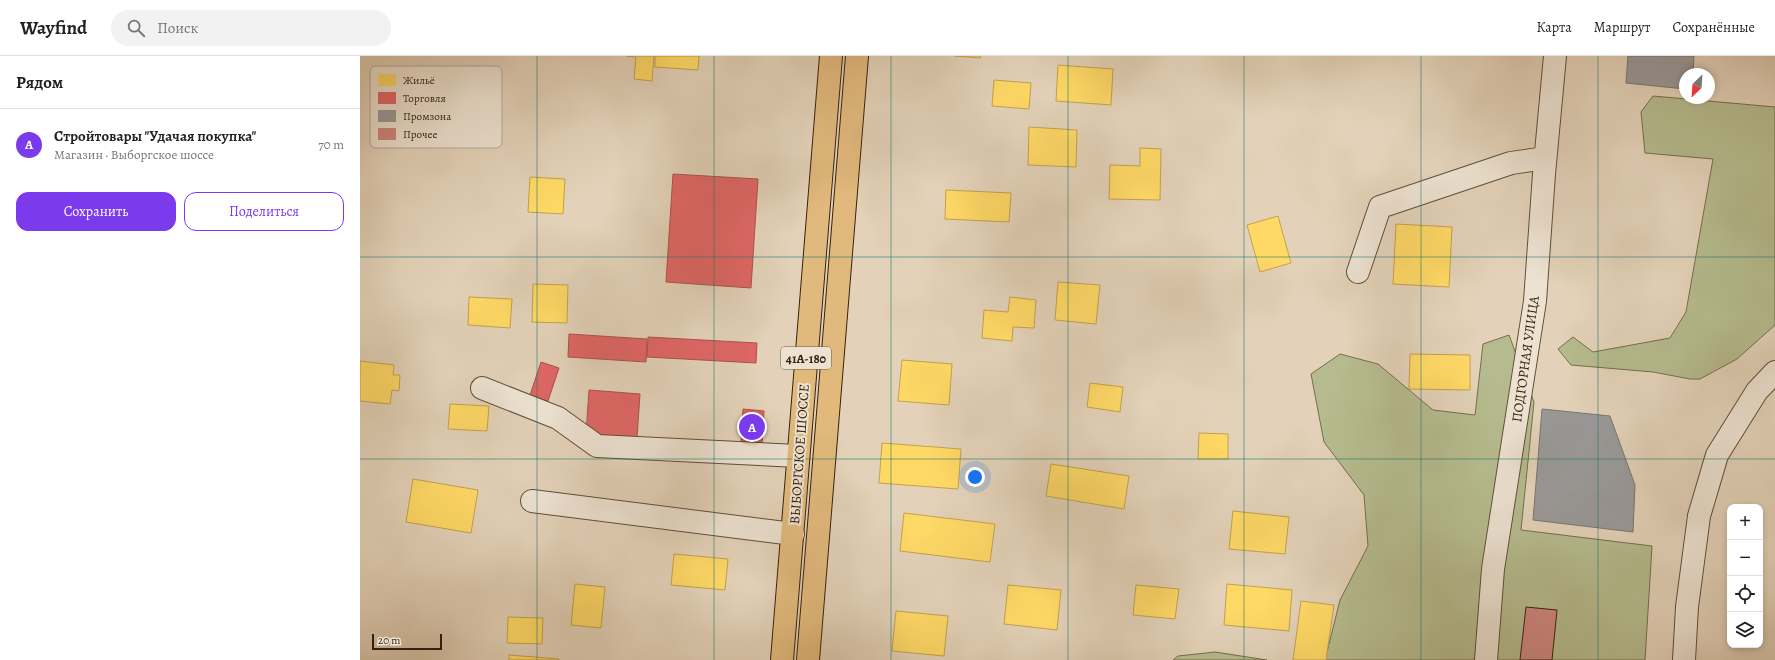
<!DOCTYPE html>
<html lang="ru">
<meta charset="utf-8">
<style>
:root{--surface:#fff;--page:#f2f2f2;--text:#222;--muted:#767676;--line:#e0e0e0;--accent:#7c3aed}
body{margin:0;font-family:Alegreya,serif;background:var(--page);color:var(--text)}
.controls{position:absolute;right:12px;bottom:12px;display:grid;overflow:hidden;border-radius:8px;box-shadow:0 2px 6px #0003}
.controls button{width:36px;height:36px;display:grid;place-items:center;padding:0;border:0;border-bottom:1px solid var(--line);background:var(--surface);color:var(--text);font:20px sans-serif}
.compass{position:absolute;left:1319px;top:12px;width:36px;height:36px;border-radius:50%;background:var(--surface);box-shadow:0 2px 6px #0003;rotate:205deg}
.scale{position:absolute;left:12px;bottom:10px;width:70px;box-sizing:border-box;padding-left:4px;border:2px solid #36220c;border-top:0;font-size:11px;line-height:14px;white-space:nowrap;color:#36220c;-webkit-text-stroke:3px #ede2d2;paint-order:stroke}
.you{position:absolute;left:615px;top:421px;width:14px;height:14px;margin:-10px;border:3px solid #fff;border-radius:50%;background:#1a73e8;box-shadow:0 0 0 6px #1a73e833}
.badge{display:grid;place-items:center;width:26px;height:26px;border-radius:50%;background:var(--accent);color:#fff;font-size:13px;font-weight:700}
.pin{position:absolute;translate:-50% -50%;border:2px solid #fff;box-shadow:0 1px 4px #0006}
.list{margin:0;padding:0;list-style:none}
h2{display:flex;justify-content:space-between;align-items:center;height:52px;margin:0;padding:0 16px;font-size:17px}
h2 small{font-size:13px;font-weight:400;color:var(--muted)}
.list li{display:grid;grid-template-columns:26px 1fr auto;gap:12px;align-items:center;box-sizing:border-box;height:72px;padding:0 16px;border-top:1px solid var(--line)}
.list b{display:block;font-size:15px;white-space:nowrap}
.list p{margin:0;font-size:13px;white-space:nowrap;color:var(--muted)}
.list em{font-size:13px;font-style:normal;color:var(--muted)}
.actions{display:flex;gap:8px;padding:12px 16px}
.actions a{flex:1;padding:9px 0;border:1px solid var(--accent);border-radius:12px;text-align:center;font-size:14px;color:var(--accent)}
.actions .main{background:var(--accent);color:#fff}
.icon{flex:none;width:22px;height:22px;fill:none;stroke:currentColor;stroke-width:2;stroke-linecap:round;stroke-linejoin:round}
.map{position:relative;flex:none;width:1415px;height:604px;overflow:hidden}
header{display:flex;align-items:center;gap:24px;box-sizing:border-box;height:56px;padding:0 20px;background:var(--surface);border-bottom:1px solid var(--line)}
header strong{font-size:19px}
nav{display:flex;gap:22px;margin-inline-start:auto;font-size:14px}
.search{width:280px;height:36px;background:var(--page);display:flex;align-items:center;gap:10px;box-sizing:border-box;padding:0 14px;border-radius:22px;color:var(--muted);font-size:15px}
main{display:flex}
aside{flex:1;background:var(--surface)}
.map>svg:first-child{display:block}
</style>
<header>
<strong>Wayfind</strong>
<div class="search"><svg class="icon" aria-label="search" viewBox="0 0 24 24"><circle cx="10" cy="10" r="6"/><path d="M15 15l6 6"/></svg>Поиск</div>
<nav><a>Карта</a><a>Маршрут</a><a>Сохранённые</a></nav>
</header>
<main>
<aside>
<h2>Рядом<small></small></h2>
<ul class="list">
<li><span class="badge">A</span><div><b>Cтройтовары &quot;Удачая покупка&quot;</b><p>Магазин · Выборгское шоссе</p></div><em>70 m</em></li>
</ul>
<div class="actions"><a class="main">Сохранить</a><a>Поделиться</a></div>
</aside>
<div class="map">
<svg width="1415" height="604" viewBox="0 0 1415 604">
<rect width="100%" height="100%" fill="#e3d2b9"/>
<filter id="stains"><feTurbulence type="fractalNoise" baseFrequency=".005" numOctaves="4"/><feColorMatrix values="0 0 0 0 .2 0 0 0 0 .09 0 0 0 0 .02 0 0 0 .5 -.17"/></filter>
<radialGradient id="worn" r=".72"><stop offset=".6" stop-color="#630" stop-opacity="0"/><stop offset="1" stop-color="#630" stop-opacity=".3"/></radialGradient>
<path fill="#b5bb8e" stroke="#766e4d" d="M1293 40 1415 51V269L1377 303 1340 323H1330L1293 316 1211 309 1198 293 1213 281 1233 296 1310 282 1326 256 1353 103 1285 97 1281 56Z
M1149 279 1174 346 1161 474 1292 490 1285 604H965L980 544 1008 490 1004 439 964 386 951 318 980 298 1018 308 1073 354 1115 359 1123 288Z
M855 596 907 604H813L818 600Z"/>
<path fill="#ffd966" stroke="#c3a24b" d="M266 0H294L292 25 274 23 276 1Z
M295 0H339L338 14 295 11Z
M595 0H621L620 2Z
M698 9 753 13 751 49 696 45Z
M634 24 671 27 669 53 632 50Z
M669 71 717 74 716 111 668 109Z
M780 92 801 93 800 144 749 143 750 109 780 110Z
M170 121 205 123 203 158 168 156Z
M586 134 651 137 649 166 585 163Z
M918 160 931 207 900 216 887 169Z
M1036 168 1092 171 1089 231 1033 228Z
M698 226 740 229 736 268 695 264Z
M173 228 208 229 207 267 172 266Z
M109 241 152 243 150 272 108 269Z
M650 241 676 244 674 272 653 271 652 285 622 282 624 254 648 256Z
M1050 298 1110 299V334L1049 333Z
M542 304 592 308 589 349 538 345Z
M0 305 34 309 33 319H40L39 335 32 334 30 348 0 345Z
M730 327 763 331 760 356 727 351Z
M90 348 129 350 127 375 88 373Z
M839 377 868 378V403H838Z
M522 387 601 393 598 433 519 427Z
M691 408 769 420 764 453 686 440Z
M53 423 118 434 111 477 46 466Z
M873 455 929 461 925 498 869 493Z
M544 457 635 468 630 506 540 495Z
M314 498 368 503 365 534 311 529Z
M215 528 245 531 241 572 211 569Z
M867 528 932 534 929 575 864 569Z
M648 529 701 534 697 574 644 568Z
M776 529 819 533 815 563 773 559Z
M941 545 974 549 966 604H933Z
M536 555 588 560 584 600 532 595Z
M148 561 183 562 182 588 147 587Z
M149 599 199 603V604H149Z"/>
<path fill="#e06666" stroke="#ad524b" d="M313 118 398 123 391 232 306 226Z
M209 278 287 283 286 306 208 301Z
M288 281 397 287 396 307 287 301Z
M181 306 199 312 188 345 170 339Z
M229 334 280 338 277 382 226 378Z
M383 353 404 355 402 389 381 387Z"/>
<path fill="#999" stroke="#7b756f" d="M1268 0H1334L1333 18H1325V33L1266 27Z
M1182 353 1250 360 1275 429 1273 476 1173 464Z"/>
<path fill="#cf867f" stroke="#36220c" d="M1166 551 1197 554 1192 604H1160Z"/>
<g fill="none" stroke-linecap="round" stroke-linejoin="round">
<defs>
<path id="minor" d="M998 216 1020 151 1151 107 1185 102
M122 332 198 362 237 390 438 400
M172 445 433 478
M1126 604 1133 513 1175 245 1184 118 1195 0
M1324 604 1327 551 1339 460 1357 399 1397 335 1415 316"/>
<path id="major" d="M422 604 471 0
M448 604 497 0"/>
</defs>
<use href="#minor" stroke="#614e37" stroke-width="24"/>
<use href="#major" stroke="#36220c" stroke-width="24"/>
<use href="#minor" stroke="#ede2d2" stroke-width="22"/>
<use href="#major" stroke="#e2b97c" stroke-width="22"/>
</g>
<path fill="none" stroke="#0f766e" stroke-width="1" stroke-opacity="0.55" d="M177 0V604M354 0V604M531 0V604M708 0V604M884 0V604M1061 0V604M1238 0V604M0 201H1415M0 403H1415"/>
<g text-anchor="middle" stroke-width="4" stroke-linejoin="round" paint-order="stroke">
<rect fill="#ede2d2" stroke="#6d5c47" stroke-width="1" x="421" y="291" width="50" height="22" rx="3"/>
<g font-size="13" font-weight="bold" fill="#36220c">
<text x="446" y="307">41А-180</text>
</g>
<g font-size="14" fill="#36220c" stroke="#ede2d2">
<text transform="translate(1165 303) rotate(-82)" y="5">ПОДГОРНАЯ УЛИЦА</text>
<text transform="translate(439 398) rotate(-86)" y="5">ВЫБОРГСКОЕ ШОССЕ</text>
</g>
</g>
<rect x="10" y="10" width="132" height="82" rx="6" fill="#ede2d2" stroke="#b6a897" stroke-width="1"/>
<rect x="18" y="18" width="18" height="12" fill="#ffd966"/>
<rect x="18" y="36" width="18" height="12" fill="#e06666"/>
<rect x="18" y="54" width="18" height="12" fill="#999"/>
<rect x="18" y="72" width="18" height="12" fill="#cf867f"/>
<g font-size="11" fill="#36220c">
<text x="43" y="28">Жильё</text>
<text x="43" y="46">Торговля</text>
<text x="43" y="64">Промзона</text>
<text x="43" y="82">Прочее</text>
</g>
<rect width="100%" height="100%" filter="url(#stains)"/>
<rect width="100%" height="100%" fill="url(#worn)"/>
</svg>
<div class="controls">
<button>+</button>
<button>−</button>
<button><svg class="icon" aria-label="locate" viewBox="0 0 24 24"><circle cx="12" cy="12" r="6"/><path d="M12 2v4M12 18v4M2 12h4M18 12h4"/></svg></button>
<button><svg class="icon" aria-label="layers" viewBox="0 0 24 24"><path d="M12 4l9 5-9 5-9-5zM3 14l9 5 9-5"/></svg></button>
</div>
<svg class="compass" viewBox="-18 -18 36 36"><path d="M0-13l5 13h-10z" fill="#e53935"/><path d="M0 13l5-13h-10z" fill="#767676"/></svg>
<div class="scale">20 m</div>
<div class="you"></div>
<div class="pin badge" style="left:392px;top:371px">A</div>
</div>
</main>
